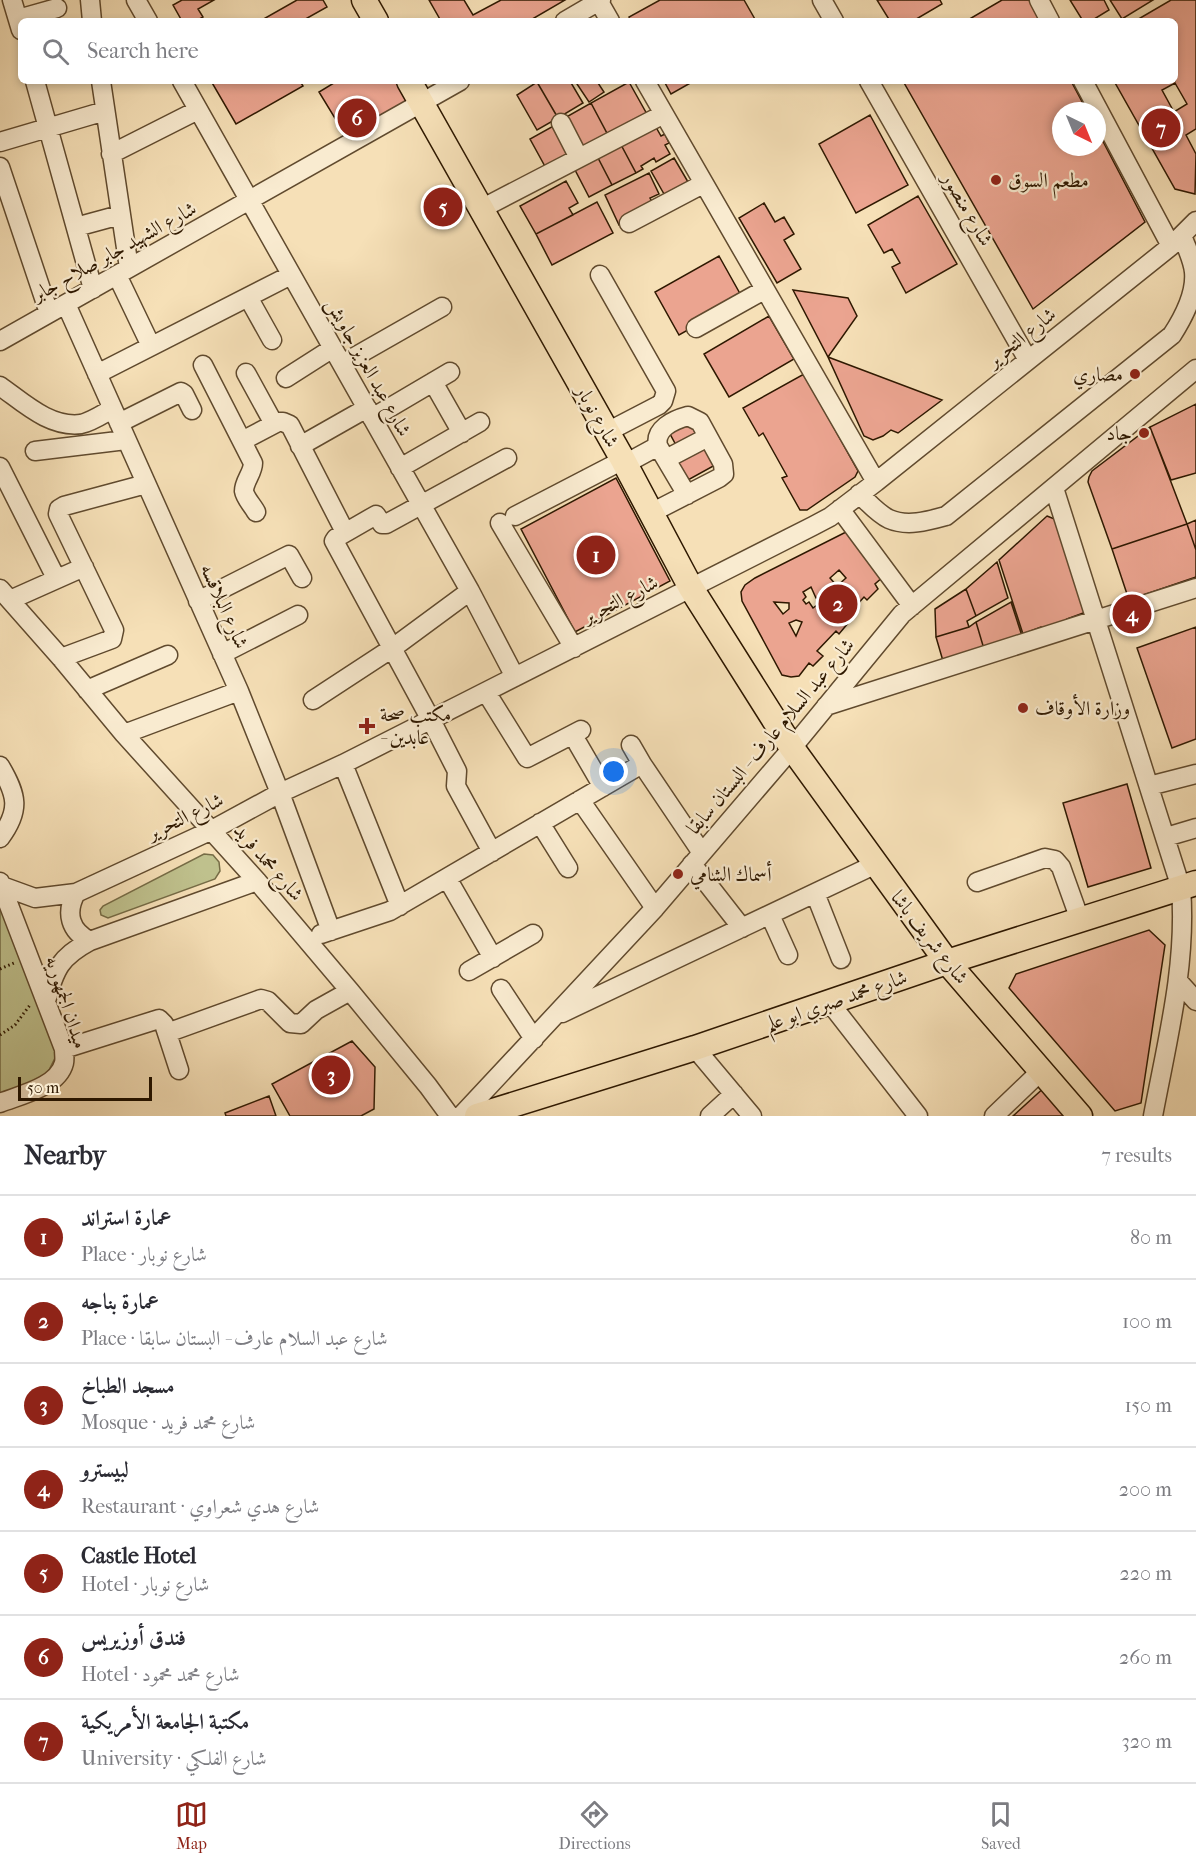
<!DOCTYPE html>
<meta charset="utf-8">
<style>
:root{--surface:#fff;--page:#f7f7f7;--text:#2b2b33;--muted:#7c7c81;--line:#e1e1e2;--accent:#8f2418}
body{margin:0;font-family:"IM FELL French Canon",Amiri,serif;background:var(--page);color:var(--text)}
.compass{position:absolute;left:1052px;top:102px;width:54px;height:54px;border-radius:50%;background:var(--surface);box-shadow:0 3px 9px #0003;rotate:137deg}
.scale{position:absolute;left:18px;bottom:15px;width:134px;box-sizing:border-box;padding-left:6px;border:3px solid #2e1800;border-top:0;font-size:16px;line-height:21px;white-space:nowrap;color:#2e1800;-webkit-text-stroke:4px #f9ebd0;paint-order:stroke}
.you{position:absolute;left:614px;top:772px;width:21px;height:21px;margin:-15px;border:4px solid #fff;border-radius:50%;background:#1a73e8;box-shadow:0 0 0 9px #1a73e833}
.badge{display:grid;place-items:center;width:39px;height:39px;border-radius:50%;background:var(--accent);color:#fff;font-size:20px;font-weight:700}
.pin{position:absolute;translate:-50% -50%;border:3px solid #fff;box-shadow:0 2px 6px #0006}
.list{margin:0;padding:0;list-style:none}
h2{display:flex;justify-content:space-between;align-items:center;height:78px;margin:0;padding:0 24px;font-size:26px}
h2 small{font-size:20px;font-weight:400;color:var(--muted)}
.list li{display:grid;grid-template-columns:39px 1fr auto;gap:18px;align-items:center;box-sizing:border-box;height:84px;padding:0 24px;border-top:2px solid var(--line)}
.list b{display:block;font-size:22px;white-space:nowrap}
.list p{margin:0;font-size:20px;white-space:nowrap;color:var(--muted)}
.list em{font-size:20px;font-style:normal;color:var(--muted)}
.icon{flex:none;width:33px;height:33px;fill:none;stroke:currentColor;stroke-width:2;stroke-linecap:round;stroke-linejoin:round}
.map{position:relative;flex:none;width:1196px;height:1116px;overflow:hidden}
.search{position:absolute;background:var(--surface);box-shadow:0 3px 9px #0003;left:18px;right:18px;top:18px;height:66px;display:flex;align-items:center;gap:15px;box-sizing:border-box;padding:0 21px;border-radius:9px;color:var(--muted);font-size:22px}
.sheet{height:666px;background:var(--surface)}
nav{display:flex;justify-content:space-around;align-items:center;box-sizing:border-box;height:84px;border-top:2px solid var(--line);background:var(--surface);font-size:16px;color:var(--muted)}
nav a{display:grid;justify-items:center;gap:3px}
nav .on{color:var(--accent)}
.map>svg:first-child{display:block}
</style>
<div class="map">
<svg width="1196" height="1116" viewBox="0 0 1196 1116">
<rect width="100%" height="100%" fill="#f6e0b7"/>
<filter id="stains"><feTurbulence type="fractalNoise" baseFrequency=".00333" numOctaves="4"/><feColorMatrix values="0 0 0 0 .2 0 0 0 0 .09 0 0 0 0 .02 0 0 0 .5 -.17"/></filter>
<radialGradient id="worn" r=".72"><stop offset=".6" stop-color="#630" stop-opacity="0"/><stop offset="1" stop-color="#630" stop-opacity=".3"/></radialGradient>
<path fill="#bfc18d" stroke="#766c46" stroke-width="1.5" d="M204 854 213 855 219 862 220 871 215 879 108 918 101 915 100 910 103 906Z
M0 894 61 1046 46 1076 0 1094Z"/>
<path fill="#eba490" stroke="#2e1800" stroke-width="1.5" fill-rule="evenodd" d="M182 0H214L198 9 203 17 196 21H182L173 5Z
M297 0H323L327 7 302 21H260Z
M429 0H464L473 15 501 0H565L529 21H441Z
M660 0H744L756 21H631L629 17Z
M877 0H940L942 4 913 21H890Z
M1002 0H1029L1040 21H966Z
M1070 0H1104L1109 10 1091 21H1083Z
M1110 0H1153L1122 19Z
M1171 0H1196V129L1186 135 1196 154 1195 194 1175 189 1114 81H1175V21H1135ZM1175 83 1187 104 1174 112 1162 90Z
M211 81H300L303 86 236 124Z
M333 81H401L412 99 347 138 319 92 334 83Z
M539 81H570L583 103 558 118 537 82Z
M575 81H601L598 83 604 92 589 102Z
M664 81H694L671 94Z
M903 81H1071L1087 111H1061V147H1097V130L1145 222 1033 309Z
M537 82 558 118 537 130 517 95Z
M629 82 648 116 609 137 591 103Z
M591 103 609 137 579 153 561 120Z
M870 115 908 185 856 213 819 144Z
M653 122 661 136 665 134 669 143 665 145 670 154 656 162 654 158 641 166 643 169 636 173 619 141Z
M557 124 575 155 547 170 530 139Z
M619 141 636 173 612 185 596 154Z
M596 154 612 185 589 197 573 166Z
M674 158 691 187 668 201 651 171Z
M649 173 659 194 650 198 655 207 619 225 605 195Z
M566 181 578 203 569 208 573 215 536 234 520 206Z
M918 196 957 264 906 293 892 267 900 263 892 249 884 253 868 225Z
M597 202 613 233 552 265 536 234Z
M764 203 775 222 784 217 794 234 784 240 801 269 777 283 739 218Z
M719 256 743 299 679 335 655 292Z
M793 290 848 298 857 316 828 357Z
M769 316 794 359 729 397 704 354Z
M828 357 942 400 898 433 891 430 883 436 873 440 864 436Z
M804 374 858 471 855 477 807 510H800L782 478 787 476 763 433 759 436 743 408Z
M1196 404V473L1171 480 1150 427Z
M691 420 699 435 677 447 669 432Z
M1150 427 1187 524 1112 549 1088 482 1089 477 1092 471Z
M707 447 717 464 688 480 678 462Z
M616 478 670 581 575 632 521 529Z
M1047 516 1057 520 1086 612 1067 619 1068 622 1042 631 1041 627 1023 634 999 560Z
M1196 520V550L1187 524Z
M1187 524 1196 550V577L1129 600 1112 549Z
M848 531 884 576 875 584 878 589 867 600 864 597 845 618 849 622 839 634 836 631 817 651 823 656 813 666 809 663 799 676 791 677 782 675 742 601 741 592 745 585 755 578ZM839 570 846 578 837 586 830 578ZM811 587 816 598 821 602 813 608 809 602 806 604 803 600 806 597 803 592ZM774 602 789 603V609L783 614ZM796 620 802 622 796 636 789 623Z
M997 562 1008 598 976 616 966 589Z
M966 589 976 616 967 621 969 627 936 637 935 609Z
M1011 602 1022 636 984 649 976 622Z
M976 622 984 649 943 661 936 637 969 627Z
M1196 627V739L1172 748 1137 648Z
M1127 784 1151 868 1088 887 1063 803Z
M1149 930 1165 945 1141 1103 1115 1111 1009 988 1016 974Z
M352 1041 375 1067 374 1109 361 1116H290L272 1084Z
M1047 1085 1075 1116H1013Z
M269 1096 276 1116H226L225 1113Z"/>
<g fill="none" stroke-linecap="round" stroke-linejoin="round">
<defs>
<path id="minor" d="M12 0 21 30
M90 0 92 21
M136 0 148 21
M598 0 610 21
M822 0 834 21
M1039 0 1050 21
M18 19 57 8
M565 21 601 0
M35 81 93 289
M101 81 129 268
M182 81 470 591 515 677
M645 81 876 482
M869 81 1028 360
M1083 81 1171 246
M561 123 579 158
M0 142 105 111
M111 154 198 110
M0 167 49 313
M481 209 664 114
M629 223 703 184
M76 227 120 215
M117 275 151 346
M600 275 666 391 663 401 659 405 607 432
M248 297 272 340
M66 304 239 691 280 793 331 931
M696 328 764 290
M0 341 460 81
M342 364 442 307
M203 365 253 463C253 473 244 481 244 491 245 498 253 506 256 512
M246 373 274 424
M97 374 291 275
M286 378 333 348
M433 382 462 433
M0 386C24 403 50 428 81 424 91 422 103 414 112 409
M372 418 450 372
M119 423 181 392 184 394 192 410
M242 441 278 422H283L290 425 345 532
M300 446 367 408
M35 451 126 440
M666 459 708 437
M625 464 658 446
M0 467 56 578
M400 468 480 422
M1054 488 1181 888C1187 965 1167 1041 1153 1116
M859 494C868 502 878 514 889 519 907 527 928 521 946 516L1172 335C1183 318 1196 293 1194 272 1193 260 1186 247 1182 235
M840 509 912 606
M651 513 719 478 724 474 723 464 700 422 688 416C673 420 654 429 658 446L687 495
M515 516 623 460
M500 523 574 648
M0 589 61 658 124 734 257 881 350 991 428 1086 450 1116
M10 600 84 567
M198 601 289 555 302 578
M222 654 298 615
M61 658 112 639 114 630 58 514 59 509 64 506 146 484
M87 690 168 655
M486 692 527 758 581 730
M313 700 394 647 470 591
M826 706 1196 588
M124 734 239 691
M578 744 603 787
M631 745 642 764
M343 764 400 906
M0 766C17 795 21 810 0 838
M1149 786 1196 774
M580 800 655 908
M540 823 568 868
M1166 837 1196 828
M492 852 456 786 457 771 431 720 334 541 336 538 376 515 382 524H386L507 458
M692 864 742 928
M447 878 493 958
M0 882 64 1049C64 1053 65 1059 64 1063 58 1087 20 1095 0 1103
M977 882 1045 858 1055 860 1061 867 1080 920
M2 886 35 898 76 893 212 830 280 793 343 764 813 526 830 517 876 482 1171 246 1196 221
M76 893C65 913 70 931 90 941
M815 893 841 959
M770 915 788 955
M321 934 390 911 642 764 702 853
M469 971 533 934
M1178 981 1196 1001
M501 989 534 1039
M46 1001C55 969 60 957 90 941L257 881
M830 1003 918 1116
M562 1013 874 865
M167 1033 261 999 268 1001 290 1023 301 1024 316 1010 350 991
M695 1048 752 1116
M64 1049 159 1019 164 1024 179 1070
M461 1116 655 908 792 748 902 614 1196 369
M710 1116 734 1094
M994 1116 1041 1071"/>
<path id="major" d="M364 0 376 21
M409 81 623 460 691 588 792 748 947 962 1080 1116
M477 1116 695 1048 947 962 1196 883"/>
</defs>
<use href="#minor" stroke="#604a2e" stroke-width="21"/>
<use href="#major" stroke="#2e1800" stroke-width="27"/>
<path stroke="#2e1800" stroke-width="3" stroke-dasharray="1.5 3" stroke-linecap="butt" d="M0 969 14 963
M0 1035 15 1025 30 1005"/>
<use href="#minor" stroke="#f9ebd0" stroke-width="18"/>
<use href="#major" stroke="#f6e0b7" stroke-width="24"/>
</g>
<g fill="#8f2418" stroke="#f9ebd0" stroke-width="2">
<circle cx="996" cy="180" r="6"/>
<circle cx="1135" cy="374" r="6"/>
<circle cx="1144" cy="433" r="6"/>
<circle cx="1023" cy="708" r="6"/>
<path d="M364 717h6v6h6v6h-6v6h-6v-6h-6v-6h6z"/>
<circle cx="678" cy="874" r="6"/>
</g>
<g text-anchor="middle" stroke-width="4.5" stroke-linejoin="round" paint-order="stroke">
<g font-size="20" fill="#2e1800" stroke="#f9ebd0" text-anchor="start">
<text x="1008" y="187">مطعم السوق</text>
<text x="1123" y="381" text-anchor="end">مصاري</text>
<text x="1132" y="440" text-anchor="end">جاد</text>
<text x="1035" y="715">وزارة الأوقاف</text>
<text x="380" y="721">مكتب صحة<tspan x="380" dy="23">- عابدين</tspan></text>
<text x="690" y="881">أسماك الشامي</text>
</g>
<g font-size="20" fill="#2e1800" stroke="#f9ebd0">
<text transform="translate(968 209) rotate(60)" y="7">شارع منصور</text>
<text transform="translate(114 251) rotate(-29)" y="7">شارع الشهيد جابر صلاح جابر</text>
<text transform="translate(1021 337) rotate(-39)" y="7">شارع التحرير</text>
<text transform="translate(369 367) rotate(61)" y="7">شارع عبد العزيز جاويش</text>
<text transform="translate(598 416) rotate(61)" y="7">شارع نوبار</text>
<text transform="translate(620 599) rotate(-27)" y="7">شارع التحرير</text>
<text transform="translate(225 606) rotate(66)" y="7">شارع البلاقسه</text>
<text transform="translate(770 736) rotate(-50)" y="7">شارع عبد السلام عارف - البستان سابقا</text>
<text transform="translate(185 816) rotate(-26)" y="7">شارع التحرير</text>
<text transform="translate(269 862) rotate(49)" y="7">شارع محمد فريد</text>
<text transform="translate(930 937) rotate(52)" y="7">شارع شريف باشا</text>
<text transform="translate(836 1000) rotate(-19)" y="7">شارع محمد صبري ابو علم</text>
<text transform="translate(67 1002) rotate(72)" y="7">ميدان الجمهوريه</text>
</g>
</g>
<rect width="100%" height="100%" filter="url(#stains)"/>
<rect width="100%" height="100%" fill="url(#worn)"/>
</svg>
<svg class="compass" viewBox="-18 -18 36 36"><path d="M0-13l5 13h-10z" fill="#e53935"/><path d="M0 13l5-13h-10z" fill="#7c7c81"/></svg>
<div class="scale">50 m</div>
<div class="you"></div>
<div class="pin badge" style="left:596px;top:555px">1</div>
<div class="pin badge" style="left:838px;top:604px">2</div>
<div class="pin badge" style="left:331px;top:1075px">3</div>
<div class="pin badge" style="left:1132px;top:614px">4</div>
<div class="pin badge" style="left:443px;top:207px">5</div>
<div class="pin badge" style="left:357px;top:118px">6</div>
<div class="pin badge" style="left:1161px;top:128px">7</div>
<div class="search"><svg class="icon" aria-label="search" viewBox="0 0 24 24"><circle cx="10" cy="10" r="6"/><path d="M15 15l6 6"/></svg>Search here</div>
</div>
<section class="sheet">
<h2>Nearby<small>7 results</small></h2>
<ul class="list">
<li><span class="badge">1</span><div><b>عمارة استراند</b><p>Place · شارع نوبار</p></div><em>80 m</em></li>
<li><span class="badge">2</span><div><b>عمارة بناجه</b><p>Place · شارع عبد السلام عارف - البستان سابقا</p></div><em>100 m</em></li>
<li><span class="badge">3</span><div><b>مسجد الطباخ</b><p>Mosque · شارع محمد فريد</p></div><em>150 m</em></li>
<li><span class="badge">4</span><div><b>لبيسترو</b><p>Restaurant · شارع هدي شعراوي</p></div><em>200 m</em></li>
<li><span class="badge">5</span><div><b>Castle Hotel</b><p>Hotel · شارع نوبار</p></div><em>220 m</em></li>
<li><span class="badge">6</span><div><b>فندق أوزيريس</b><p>Hotel · شارع محمد محمود</p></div><em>260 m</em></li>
<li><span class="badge">7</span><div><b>مكتبة الجامعة الأمريكية</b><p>University · شارع الفلكي</p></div><em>320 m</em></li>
</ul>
</section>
<nav>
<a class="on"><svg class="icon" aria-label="map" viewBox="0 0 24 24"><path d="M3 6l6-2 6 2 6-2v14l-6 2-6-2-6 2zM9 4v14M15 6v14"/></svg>Map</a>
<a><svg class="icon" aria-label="directions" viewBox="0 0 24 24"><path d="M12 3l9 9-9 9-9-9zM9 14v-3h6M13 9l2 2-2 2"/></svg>Directions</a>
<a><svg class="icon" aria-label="saved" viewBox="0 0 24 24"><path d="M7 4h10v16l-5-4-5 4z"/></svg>Saved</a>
</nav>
